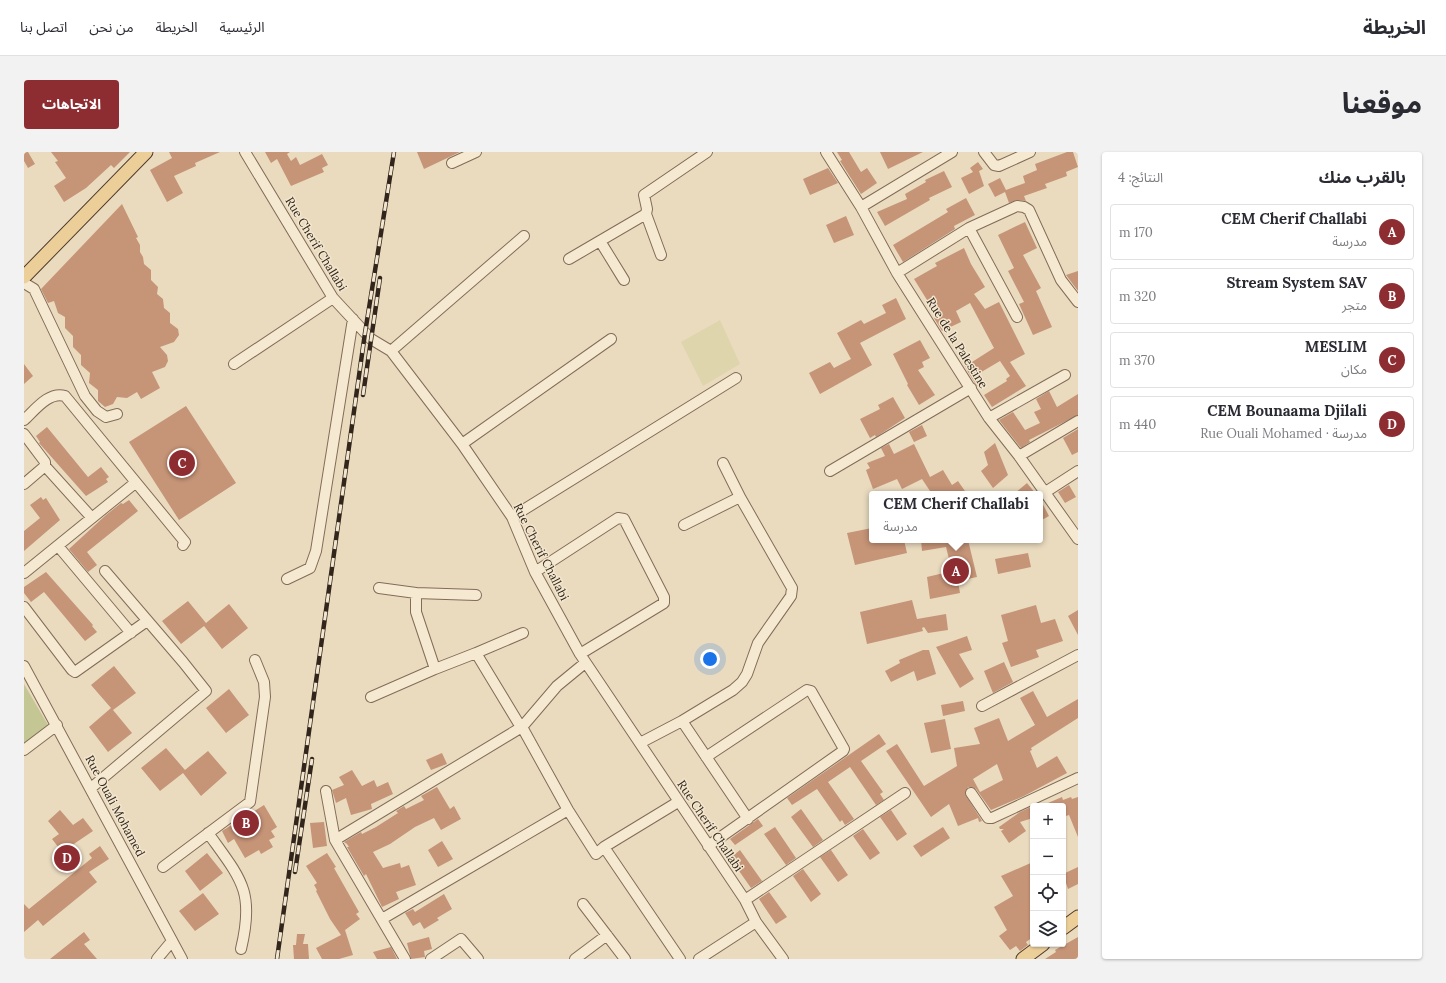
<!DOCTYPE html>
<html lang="ar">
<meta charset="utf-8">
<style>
:root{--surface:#fff;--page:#f2f2f3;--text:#2b2b33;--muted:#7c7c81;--line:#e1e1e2;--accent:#8d2d32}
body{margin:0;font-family:Lora,"Noto Sans Arabic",serif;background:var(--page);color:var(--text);direction:rtl}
.controls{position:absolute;right:12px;bottom:12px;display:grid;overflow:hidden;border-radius:4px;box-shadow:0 1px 3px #0004}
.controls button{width:36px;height:36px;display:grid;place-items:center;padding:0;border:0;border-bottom:1px solid var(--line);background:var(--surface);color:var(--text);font:20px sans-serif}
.you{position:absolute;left:686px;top:507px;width:14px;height:14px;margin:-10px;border:3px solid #fff;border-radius:50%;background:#1a73e8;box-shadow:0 0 0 6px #1a73e833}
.badge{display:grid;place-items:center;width:26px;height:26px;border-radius:50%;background:var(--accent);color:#fff;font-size:13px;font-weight:700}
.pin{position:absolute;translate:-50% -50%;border:2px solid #fff;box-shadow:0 1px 4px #0006}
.popup{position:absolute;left:845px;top:339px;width:174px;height:52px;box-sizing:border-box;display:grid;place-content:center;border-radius:4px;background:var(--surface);filter:drop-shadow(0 1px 3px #0005);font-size:13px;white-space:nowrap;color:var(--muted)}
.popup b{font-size:15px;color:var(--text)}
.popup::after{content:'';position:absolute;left:50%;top:100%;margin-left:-8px;border:8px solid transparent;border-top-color:var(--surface)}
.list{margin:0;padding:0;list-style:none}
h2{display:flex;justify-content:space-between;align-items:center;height:52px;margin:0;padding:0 16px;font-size:17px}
h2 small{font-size:13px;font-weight:400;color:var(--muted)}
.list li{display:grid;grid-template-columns:26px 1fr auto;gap:12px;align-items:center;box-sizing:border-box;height:56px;margin:0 8px 8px;padding:0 8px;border:1px solid var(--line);border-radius:4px}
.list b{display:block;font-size:15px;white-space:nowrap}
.list p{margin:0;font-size:13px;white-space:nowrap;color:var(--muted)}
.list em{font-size:13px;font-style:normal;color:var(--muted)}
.icon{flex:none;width:22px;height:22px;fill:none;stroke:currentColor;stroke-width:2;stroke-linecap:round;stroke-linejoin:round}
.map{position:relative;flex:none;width:1054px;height:807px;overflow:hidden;direction:ltr;border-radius:4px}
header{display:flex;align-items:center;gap:24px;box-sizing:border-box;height:56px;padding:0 20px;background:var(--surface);border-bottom:1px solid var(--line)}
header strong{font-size:19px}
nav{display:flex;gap:22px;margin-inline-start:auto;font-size:14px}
.intro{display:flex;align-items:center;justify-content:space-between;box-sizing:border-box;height:96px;padding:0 24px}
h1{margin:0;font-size:28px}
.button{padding:10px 18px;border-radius:4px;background:var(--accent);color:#fff;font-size:14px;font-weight:700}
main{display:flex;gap:24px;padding:0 24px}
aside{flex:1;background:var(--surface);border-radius:4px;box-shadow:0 1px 3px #0004}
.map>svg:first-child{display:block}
</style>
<header>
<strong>الخريطة</strong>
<nav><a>الرئيسية</a><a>الخريطة</a><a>من نحن</a><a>اتصل بنا</a></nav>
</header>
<div class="intro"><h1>موقعنا</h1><a class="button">الاتجاهات</a></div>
<main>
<aside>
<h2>بالقرب منك<small>النتائج: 4</small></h2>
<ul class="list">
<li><span class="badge">A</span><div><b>CEM Cherif Challabi</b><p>مدرسة</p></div><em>170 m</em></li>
<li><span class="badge">B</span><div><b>Stream System SAV</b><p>متجر</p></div><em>320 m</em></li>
<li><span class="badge">C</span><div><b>MESLIM</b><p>مكان</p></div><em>370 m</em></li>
<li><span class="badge">D</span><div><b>CEM Bounaama Djilali</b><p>مدرسة · Rue Ouali Mohamed</p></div><em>440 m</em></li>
</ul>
</aside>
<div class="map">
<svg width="1054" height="807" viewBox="0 0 1054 807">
<rect width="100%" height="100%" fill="#eadbbf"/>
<path fill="#dfd5ad" d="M696 168 716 212 679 234 657 190Z"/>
<path fill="#c4c794" d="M0 532 24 573 0 592Z"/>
<path fill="#c69477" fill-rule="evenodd" d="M0 0H4L11 12 4 16 0 9Z
M27 0H106L90 16 87 13 62 36 40 50 30 34 42 26 31 10 34 9Z
M145 0H196L171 11 172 14 150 24 159 41 143 50 126 18 148 6Z
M241 0H266L263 2 267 9 272 5 276 13 298 2 304 13 298 16 300 20 267 34 253 7 247 11Z
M393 0H436L400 17Z
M813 0H825L837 20 843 16 853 31 837 42 816 9 818 8Z
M856 0H899L864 17Z
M1043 0H1049L1054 15 1042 20 1043 24 1021 32 1023 36 1000 44 1002 49 993 48 985 51 981 40 971 45 964 32 976 26 982 38 1001 31 999 24 1013 18 1011 12Z
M954 10 959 17 955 19 960 34 945 42 937 26 949 20 946 16Z
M804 16 814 31 786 43 779 27Z
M920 19 928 35 905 46 906 48 861 74 853 60 883 47 881 42 902 30 901 28Z
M942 46 951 63 930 74 931 77 879 110 869 93 924 60 922 57Z
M98 52 114 85 112 86 116 93V100L119 105 120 112 127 118V128L134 135 133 142 139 147 140 156 146 161V171L154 177 155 183 150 190 136 195 143 203 144 209 141 215 128 220 136 236 117 247 113 240 103 246 93 245 89 252 81 255 74 249V238L65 231 66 221 57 213V203L49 195V184L41 176V165L34 161 30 149 24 151 17 137Z
M822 64 830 83 810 91 802 73Z
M1001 70 1013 96 999 103 1017 136 1012 139 1028 175 1009 183 995 152 1000 150 984 119 990 116 974 83Z
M940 96 947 112 961 135 950 142 961 157 975 150 1001 202 986 210 1002 234 968 255 960 243 983 229 982 227 986 224 976 209 954 222 958 231 953 234 944 220 937 206 944 203 948 210 970 196 946 151 932 159 937 170 918 179 910 166 912 165 903 148 890 127 913 114 911 111Z
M1054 119V139L1042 123Z
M872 146 882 167 836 191 848 213 796 242 785 221 806 210 810 216 827 207 813 181 837 168 840 172 862 161 858 153Z
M896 188 906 206 898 210 900 215 894 218 911 243 895 253 883 233 884 232 869 202Z
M0 212 9 224 0 232Z
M1025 239 1033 255 1054 242V263L1005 288 1006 290 997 296 975 268 989 260 1001 278 1016 271 1010 260 1017 257 1012 247Z
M869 245 881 266 852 285 851 283 846 286 836 267 856 257 854 253Z
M162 254 212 331 155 368 105 290Z
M898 273 903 284 890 290 885 280Z
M23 275 64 325 77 315 85 325 82 327 84 330 62 344 15 291 16 290 12 284Z
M1054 277V300L1048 303 1039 286Z
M971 291 984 323 969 336 957 319 964 313 960 300Z
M865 292 870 302 890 292 906 325 919 318 928 333 934 329 943 342H908L898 327 878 337 873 327 849 337 842 318 846 316 843 311 861 304 857 296Z
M1003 331 1012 342H990Z
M1045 333 1052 345 1041 351 1034 340Z
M17 345 19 348 22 346 36 368 0 399V379L16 366 6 353Z
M1016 347 1025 364 1016 369Z
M105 348 114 359 63 400 73 413 64 420 45 397 82 363 97 351 99 352Z
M848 376V388H880L883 401 831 413 823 381Z
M897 388H944L953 425 934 429 936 441 906 447 903 425 928 419 922 395 898 399Z
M1004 401 1007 415 974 422 971 407Z
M22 420 69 473 68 474 73 480 61 489 20 440 7 450 0 441V435Z
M888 448 893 467 922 462 924 478 904 481 900 475 898 476 899 479 843 492 836 460Z
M164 449 182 471 205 452 224 476 198 497 180 474 157 492 138 469Z
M1012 453 1017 471 1031 467 1039 489 1012 498 1015 505 987 515 978 491 984 489 977 463Z
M1054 458V483L1044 464Z
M943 484 948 498 935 502 950 527 936 536 912 495Z
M899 498H905L912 522 893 529 890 519 867 530 861 519 876 511 875 508Z
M980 510 989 530 969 541 960 519Z
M90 514 112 541 89 558 108 581 84 600 65 575 87 556 67 533Z
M205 537 225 563 202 581 182 556Z
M1009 539 1023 565 1054 547V566L1007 596 1008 598 1006 599 1013 616 1033 604 1043 621 1000 644 967 658 952 637 949 635H944L941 642 958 669 955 670 954 666 934 674 925 652 907 665 862 599 873 592 900 634 933 614 930 596 956 592 950 576 975 566 984 589 1011 573 996 546ZM973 612 979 628 956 640 949 627Z
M939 549 941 559 919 564 917 553Z
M921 567 927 597 907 601 900 571Z
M855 582 862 592 837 609 859 640 856 642 860 648 852 653 826 615 804 630 830 667 821 673 818 668 816 670 793 637 768 653 763 646Z
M142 596 161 618 184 599 203 621 177 644 159 621 136 639 117 616Z
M418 601 423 612 407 618 402 608Z
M328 618 338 634 350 628 353 635 364 630 369 642 347 652 348 657 327 663 322 646 312 651 308 638 320 633 315 625Z
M413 635 426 657 430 654 437 667 417 678 410 666 391 675 366 692 349 700 359 716 376 711 377 716 385 713 392 733 372 740 375 747 358 755 342 722 340 724 323 695H325L323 692 320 690 337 680 338 682 352 675 374 661 372 659 380 654 382 657 400 648 397 644Z
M1038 645 1039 648 1047 645 1048 647 1054 645V685L1045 663 1039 665V654H1017Z
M240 653 253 675 247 679 251 685 245 688 249 695 237 702 235 698 221 706 210 687 204 691 198 679Z
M1009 654V666L996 670 1002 679 985 691 977 679 980 677H976L975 675 996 660Z
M777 657 799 688 789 695 767 665Z
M36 658 49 673 59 666 69 679 38 700 28 687 35 682 24 669Z
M867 658 883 682 873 689 856 665Z
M734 667 739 674 711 693 706 687Z
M300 670 303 694 289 696 286 671Z
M751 675 772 706 762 713 740 682Z
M919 675 926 686 897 705 889 694Z
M839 677 856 701 846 708 829 684Z
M418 689 429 707 414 715 404 698Z
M76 694 85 707 65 720 73 730 19 774 14 768 0 780V752L5 757 68 706 65 702Z
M716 698 738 729 727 736 706 706Z
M807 698 824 723 814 730 796 705Z
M183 701 199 721 176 739 161 719Z
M303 701 312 715 310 716 335 760 332 762 336 767 321 778 329 803 315 807H298L292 796 317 783 306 767 292 739 293 738 290 733 293 731 282 714Z
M1009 710V785L1002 790 1004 793 996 799 992 794 986 798 975 784 983 778 970 755 989 744 977 724Z
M1054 715V732L1044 737 1039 722Z
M779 717 797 742 787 750 769 724Z
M745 740 763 765 752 772 735 747Z
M179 741 195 762 171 779 155 759Z
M420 742 428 757 413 766 415 768 400 777 396 770 389 774 381 761 389 757 391 760Z
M60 780 66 788 60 792 73 807H26Z
M273 782H281L279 792H284L285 807H270L269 793H272Z
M405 785 408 797 400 799 401 805 387 807 383 791Z
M1054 785V807H1021L1032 800 1031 798Z
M367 795 373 807H353L349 800Z"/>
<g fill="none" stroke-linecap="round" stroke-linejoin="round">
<defs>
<path id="minor" d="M221 0 309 146 347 187 367 199 438 292 488 365 511 420 556 502 721 748 732 770 759 807
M802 0 837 55 873 121 965 266 995 304 1054 387
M960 0 970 13 975 14 1006 0
M428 11 452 0
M837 55 928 0
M622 62 637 103
M945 76 993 54 1000 55 1005 58 1037 128 1054 150
M576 89 600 128
M545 107 622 62 623 57 620 43 683 0
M873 121 945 76 993 165
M0 131 10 137 61 244 73 259 82 265 93 262
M367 199 500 84
M210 212 309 146
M965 266 1041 223
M0 268C11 258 25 239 41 244L161 390 159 393
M0 282 21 310V314L0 332
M438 292 587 187
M995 304 1054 269
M21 314 68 366
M806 319 947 236
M1020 341 1054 319
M488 365 712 226
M660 373 716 345
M34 394 107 481
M511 420 594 366 600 367 640 445V451L556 502
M0 421 111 331
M263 427 286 416 292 399 329 167
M355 436 392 441
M452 443 392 441V460L411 517 452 501
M0 455 48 518 51 520 123 469
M561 511 533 534 498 575 544 658 572 702 580 695
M0 514 158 807
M347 545 411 517
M958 554 1054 503
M658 569 724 667
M616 591 658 569 709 538 718 530 723 522 734 491 767 444 768 436 716 345 699 311
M0 598 33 573
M682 605 783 538 787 539 820 597 819 599 684 694
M67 636 182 539 159 510 81 419
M302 639 311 688 381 807
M947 641 964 666H968L1054 626
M654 650 580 695 656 807
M184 681C217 727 231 739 217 797
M311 688 498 575 495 572 452 501 499 481
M139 715 226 650 241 545 240 530 231 508
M721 748 881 641
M559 752 601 807
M358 767 544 658
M133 807 148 789
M407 807 437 787 454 807
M551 807 583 783
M675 807 732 770"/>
<path id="major" d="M0 125 122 0
M1039 776 1054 765
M999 807 1019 792"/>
</defs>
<use href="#minor" stroke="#826c59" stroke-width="12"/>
<use href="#major" stroke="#503b2d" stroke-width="15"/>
<use href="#minor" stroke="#f6e9d2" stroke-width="10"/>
<use href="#major" stroke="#ecce98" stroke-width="13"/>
<defs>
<path id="rail" d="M339 243 356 126
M271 720 288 607
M253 807 341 181 370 0"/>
</defs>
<use href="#rail" stroke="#32261c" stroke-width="4.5"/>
<use href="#rail" stroke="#f2e6ce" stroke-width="3" stroke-dasharray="9" stroke-linecap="butt"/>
</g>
<g text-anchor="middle" stroke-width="3" stroke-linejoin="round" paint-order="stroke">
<g font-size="12" fill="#32261c" stroke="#f2e6ce">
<text transform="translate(292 92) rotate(59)" y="4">Rue Cherif Challabi</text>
<text transform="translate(933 191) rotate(58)" y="4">Rue de la Palestine</text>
<text transform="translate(517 400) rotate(63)" y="4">Rue Cherif Challabi</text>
<text transform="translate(91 654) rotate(62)" y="4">Rue Ouali Mohamed</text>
<text transform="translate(686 674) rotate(56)" y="4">Rue Cherif Challabi</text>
</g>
</g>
</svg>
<div class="controls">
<button>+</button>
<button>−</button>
<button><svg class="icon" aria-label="locate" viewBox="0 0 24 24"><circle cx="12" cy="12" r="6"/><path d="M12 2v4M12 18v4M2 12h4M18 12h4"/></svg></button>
<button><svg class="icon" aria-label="layers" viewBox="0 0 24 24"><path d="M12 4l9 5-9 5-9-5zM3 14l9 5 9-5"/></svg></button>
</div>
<div class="you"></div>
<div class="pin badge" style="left:932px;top:419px">A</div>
<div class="popup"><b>CEM Cherif Challabi</b>مدرسة</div>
<div class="pin badge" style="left:222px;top:671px">B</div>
<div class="pin badge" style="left:158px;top:311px">C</div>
<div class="pin badge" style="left:43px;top:706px">D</div>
</div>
</main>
